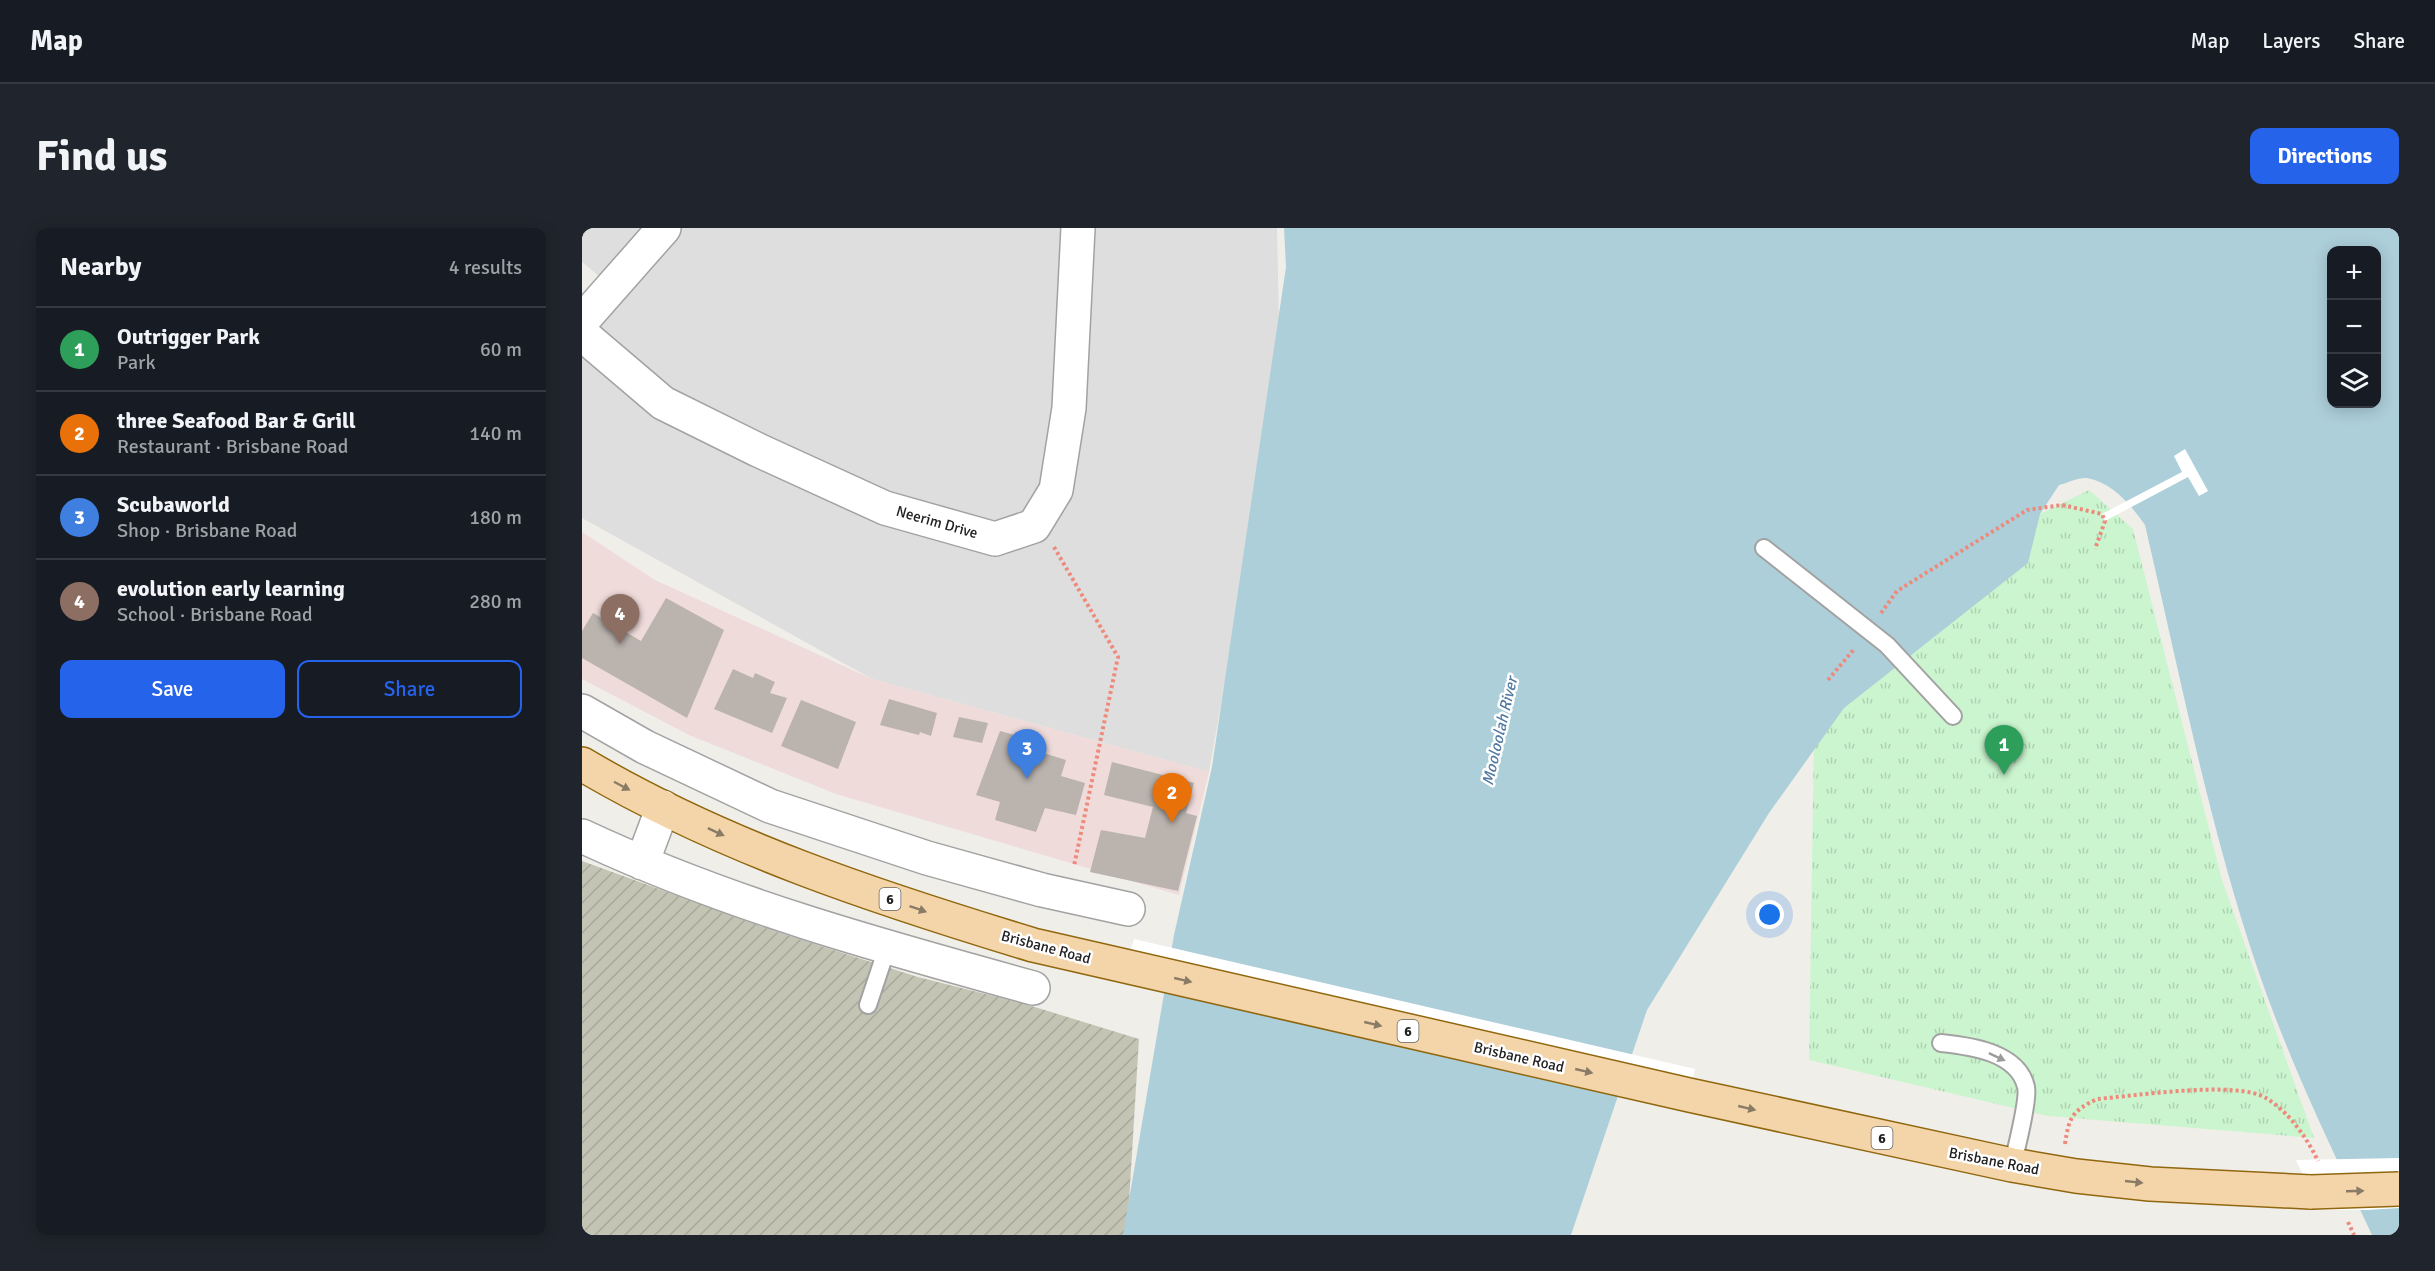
<!DOCTYPE html>
<meta charset="utf-8">
<style>
:root{--surface:#171b24;--page:#20242c;--text:#f1f3f6;--muted:#9ea1a6;--line:#363941;--accent:#2563eb}
body{margin:0;font-family:Signika,sans-serif;background:var(--page);color:var(--text)}
.controls{position:absolute;right:18px;top:18px;display:grid;overflow:hidden;border-radius:12px;box-shadow:0 3px 15px #0003}
.controls button{width:54px;height:54px;display:grid;place-items:center;padding:0;border:0;border-bottom:2px solid var(--line);background:var(--surface);color:var(--text);font:30px sans-serif}
.you{position:absolute;left:1188px;top:687px;width:21px;height:21px;margin:-15px;border:4px solid #fff;border-radius:50%;background:#1a73e8;box-shadow:0 0 0 9px #1a73e833}
.badge{display:grid;place-items:center;width:39px;height:39px;border-radius:50%;background:var(--accent);color:#fff;font-size:20px;font-weight:700}
.pin{position:absolute;translate:-50% -50px;filter:drop-shadow(0 2px 3px #0008)}
.pin::after{content:'';position:absolute;top:32px;width:21px;height:18px;background:inherit;clip-path:polygon(0 0,100% 0,50% 100%)}
.list{margin:0;padding:0;list-style:none}
h2{display:flex;justify-content:space-between;align-items:center;height:78px;margin:0;padding:0 24px;font-size:26px}
h2 small{font-size:20px;font-weight:400;color:var(--muted)}
.list li{display:grid;grid-template-columns:39px 1fr auto;gap:18px;align-items:center;box-sizing:border-box;height:84px;padding:0 24px;border-top:2px solid var(--line)}
.list b{display:block;font-size:22px;white-space:nowrap}
.list p{margin:0;font-size:20px;white-space:nowrap;color:var(--muted)}
.list em{font-size:20px;font-style:normal;color:var(--muted)}
.actions{display:flex;gap:12px;padding:18px 24px}
.actions a{flex:1;padding:14px 0;border:2px solid var(--accent);border-radius:12px;text-align:center;font-size:21px;color:var(--accent)}
.actions .main{background:var(--accent);color:#fff}
.icon{flex:none;width:33px;height:33px;fill:none;stroke:currentColor;stroke-width:2;stroke-linecap:round;stroke-linejoin:round}
.map{position:relative;flex:none;width:1817px;height:1007px;overflow:hidden;border-radius:12px}
header{display:flex;align-items:center;gap:36px;box-sizing:border-box;height:84px;padding:0 30px;background:var(--surface);border-bottom:2px solid var(--line)}
header strong{font-size:28px}
nav{display:flex;gap:33px;margin-inline-start:auto;font-size:21px}
.intro{display:flex;align-items:center;justify-content:space-between;box-sizing:border-box;height:144px;padding:0 36px}
h1{margin:0;font-size:42px}
.button{padding:15px 27px;border-radius:12px;background:var(--accent);color:#fff;font-size:21px;font-weight:700}
main{display:flex;gap:36px;padding:0 36px}
aside{flex:1;background:var(--surface);border-radius:12px;box-shadow:0 3px 15px #0003}
.map>svg:first-child{display:block}
</style>
<header>
<strong>Map</strong>
<nav><a>Map</a><a>Layers</a><a>Share</a></nav>
</header>
<div class="intro"><h1>Find us</h1><a class="button">Directions</a></div>
<main>
<aside>
<h2>Nearby<small>4 results</small></h2>
<ul class="list">
<li><span class="badge" style="background:#2e9e5b">1</span><div><b>Outrigger Park</b><p>Park</p></div><em>60 m</em></li>
<li><span class="badge" style="background:#e8710a">2</span><div><b>three Seafood Bar &amp; Grill</b><p>Restaurant · Brisbane Road</p></div><em>140 m</em></li>
<li><span class="badge" style="background:#3f7fe0">3</span><div><b>Scubaworld</b><p>Shop · Brisbane Road</p></div><em>180 m</em></li>
<li><span class="badge" style="background:#8d6e63">4</span><div><b>evolution early learning</b><p>School · Brisbane Road</p></div><em>280 m</em></li>
</ul>
<div class="actions"><a class="main">Save</a><a>Share</a></div>
</aside>
<div class="map">
<svg width="1817" height="1007" viewBox="0 0 1817 1007">
<defs>
<pattern id="construction-furrows" width="10" height="10" patternUnits="userSpaceOnUse" patternTransform="scale(1.5)"><rect width="10" height="10" fill="#c4c4b5"/><path d="M-1 1l2-2M0 10L10 0M9 11l2-2" fill="none" stroke="#a8a89b"/></pattern>
<pattern id="park-tufts" width="24" height="20" patternUnits="userSpaceOnUse" patternTransform="scale(1.5)"><rect width="24" height="20" fill="#cbf5cf"/><path d="M3 7l-1-3M5 7V3M7 7l1-3M15 17l-1-3M17 17v-4M19 17l1-3" fill="none" stroke="#aed2b1"/></pattern>
</defs>
<rect width="100%" height="100%" fill="#f0eee9"/>
<path fill="#dfdede" d="M0 0H695L698 142 627 544 290 451 0 290V121L42 69 0 34Z"/>
<path fill="#efdbda" d="M0 304 73 352 290 451 627 544 597 667 254 566 107 507 0 451Z"/>
<path fill="url(#construction-furrows)" d="M0 633 195 704 336 749 443 776 557 811 545 1007H0Z"/>
<path fill="url(#park-tufts)" d="M1507 262 1551 301 1640 652 1732 910 1466 888 1227 832 1233 442 1292 367Z"/>
<path fill="#adcfda" fill-rule="evenodd" d="M702 0H1817V1007H1790C1750 921 1708 835 1677 745 1627 599 1598 447 1563 297 1549 277 1531 255 1505 250 1497 249 1485 255 1477 257L1458 286 1446 335 1262 480 1187 585 1065 782 989 1007H541L592 707 630 539 704 39ZM1750 22H1794V176H1750Z"/>
<path fill="#fff" d="M1603 221 1626 263 1617 268 1606 249 1523 293 1520 286 1600 244 1592 228Z
M552 711 1113 841 1104 883 540 754Z
M1817 930V980L1785 982H1737L1714 932Z"/>
<path fill="#bab3ae" d="M84 370 142 402 105 490 0 430V403L11 385 59 413Z
M151 441 171 450 173 445 193 454 188 465 205 470 190 505 132 481Z
M307 471 355 485 349 508 338 504 337 507 298 497Z
M219 472 274 494 256 541 199 518Z
M377 489 406 495 400 515 371 509Z
M418 503 436 508 433 522 457 529 458 524 484 532 479 548 503 555 494 587 463 580 454 604 413 592 418 574 394 567Z
M530 534 612 555 604 585 615 588 596 663 508 644 519 602 563 610 571 579 522 567Z"/>
<g fill="none" stroke-linecap="round" stroke-linejoin="round">
<defs>
<path id="service" d="M1182 320 1305 417 1371 488
M286 777 305 720
M1359 815C1388 818 1436 824 1444 859 1447 870 1434 923 1430 937"/>
<path id="minor" d="M0 93 82 0
M0 106 81 175 176 222 303 280 413 311 452 298 474 262 487 180 496 0
M0 483 63 519 188 578 345 630 460 662 546 681
M0 608C145 676 298 718 451 760
M60 635 81 579"/>
<path id="primary" d="M0 536C140 619 296 670 451 717L1107 867 1430 937 1494 948 1568 956 1729 964"/>
</defs>
<use href="#service" stroke="#a2a2a2" stroke-width="20"/>
<use href="#minor" stroke="#a2a2a2" stroke-width="36"/>
<use href="#primary" stroke="#90670e" stroke-width="36"/>
<path stroke="#ee8a7c" stroke-width="4" stroke-dasharray="3 3" stroke-linecap="butt" d="M472 319 536 429 492 638
M1299 385 1315 363 1445 282 1480 277 1520 286 1523 293 1513 321
M1246 452 1273 420
M1483 916C1487 889 1490 883 1515 871 1552 868 1655 852 1684 870 1707 884 1725 910 1736 933
M1766 994 1772 1007"/>
<use href="#service" stroke="#fff" stroke-width="16"/>
<use href="#minor" stroke="#fff" stroke-width="33"/>
<use href="#primary" stroke="#f4d5aa" stroke-width="33"/>
<defs>
<path id="primary-bridge" d="M1729 964 1817 961"/>
</defs>
<use href="#primary-bridge" stroke="#90670e" stroke-width="36" stroke-linecap="butt"/>
<use href="#primary-bridge" stroke="#f4d5aa" stroke-width="33"/>
</g>
<defs><path id="oneway-solid" d="M-6-.8H1V-3.2L6.5 0L1 3.2V.8H-6Z" transform="scale(1.5)"/></defs>
<g fill="#8a7b66">
<use href="#oneway-solid" transform="translate(40 558) rotate(28)"/>
<use href="#oneway-solid" transform="translate(134 604) rotate(25)"/>
<use href="#oneway-solid" transform="translate(336 681) rotate(19)"/>
<use href="#oneway-solid" transform="translate(601 752) rotate(13)"/>
<use href="#oneway-solid" transform="translate(791 796) rotate(13)"/>
<use href="#oneway-solid" transform="translate(1002 843) rotate(13)"/>
<use href="#oneway-solid" transform="translate(1165 880) rotate(13)"/>
<use href="#oneway-solid" transform="translate(1552 954) rotate(6)"/>
<use href="#oneway-solid" transform="translate(1773 963) rotate(-2)"/>
</g>
<use fill="#9b9b9b" href="#oneway-solid" transform="translate(1415 829) rotate(25)"/>
<g text-anchor="middle" stroke-width="5" stroke-linejoin="round" paint-order="stroke">
<g fill="#fff" stroke="#646464" stroke-width="1.5">
<rect x="297.5" y="660" width="21" height="22" rx="4.5"/>
<rect x="815.5" y="792" width="21" height="22" rx="4.5"/>
<rect x="1289.5" y="899" width="21" height="22" rx="4.5"/>
</g>
<g font-size="14" font-weight="bold" fill="#212121">
<text x="308" y="676">6</text>
<text x="826" y="808">6</text>
<text x="1300" y="915">6</text>
</g>
<g font-size="15" fill="#212121" stroke="#fff">
<text transform="translate(355 294) rotate(16)" y="5">Neerim Drive</text>
<text transform="translate(464 719) rotate(15)" y="5">Brisbane Road</text>
<text transform="translate(937 829) rotate(13)" y="5">Brisbane Road</text>
<text transform="translate(1412 933) rotate(11)" y="5">Brisbane Road</text>
</g>
<g font-size="16" font-style="italic" fill="#5279a1" stroke="#fff">
<text transform="translate(917 503) rotate(-77)" y="6">Mooloolah River</text>
</g>
</g>
</svg>
<div class="controls">
<button>+</button>
<button>−</button>
<button><svg class="icon" aria-label="layers" viewBox="0 0 24 24"><path d="M12 4l9 5-9 5-9-5zM3 14l9 5 9-5"/></svg></button>
</div>
<div class="you"></div>
<div class="pin badge" style="left:1422px;top:547px;background:#2e9e5b">1</div>
<div class="pin badge" style="left:590px;top:595px;background:#e8710a">2</div>
<div class="pin badge" style="left:445px;top:551px;background:#3f7fe0">3</div>
<div class="pin badge" style="left:38px;top:416px;background:#8d6e63">4</div>
</div>
</main>
